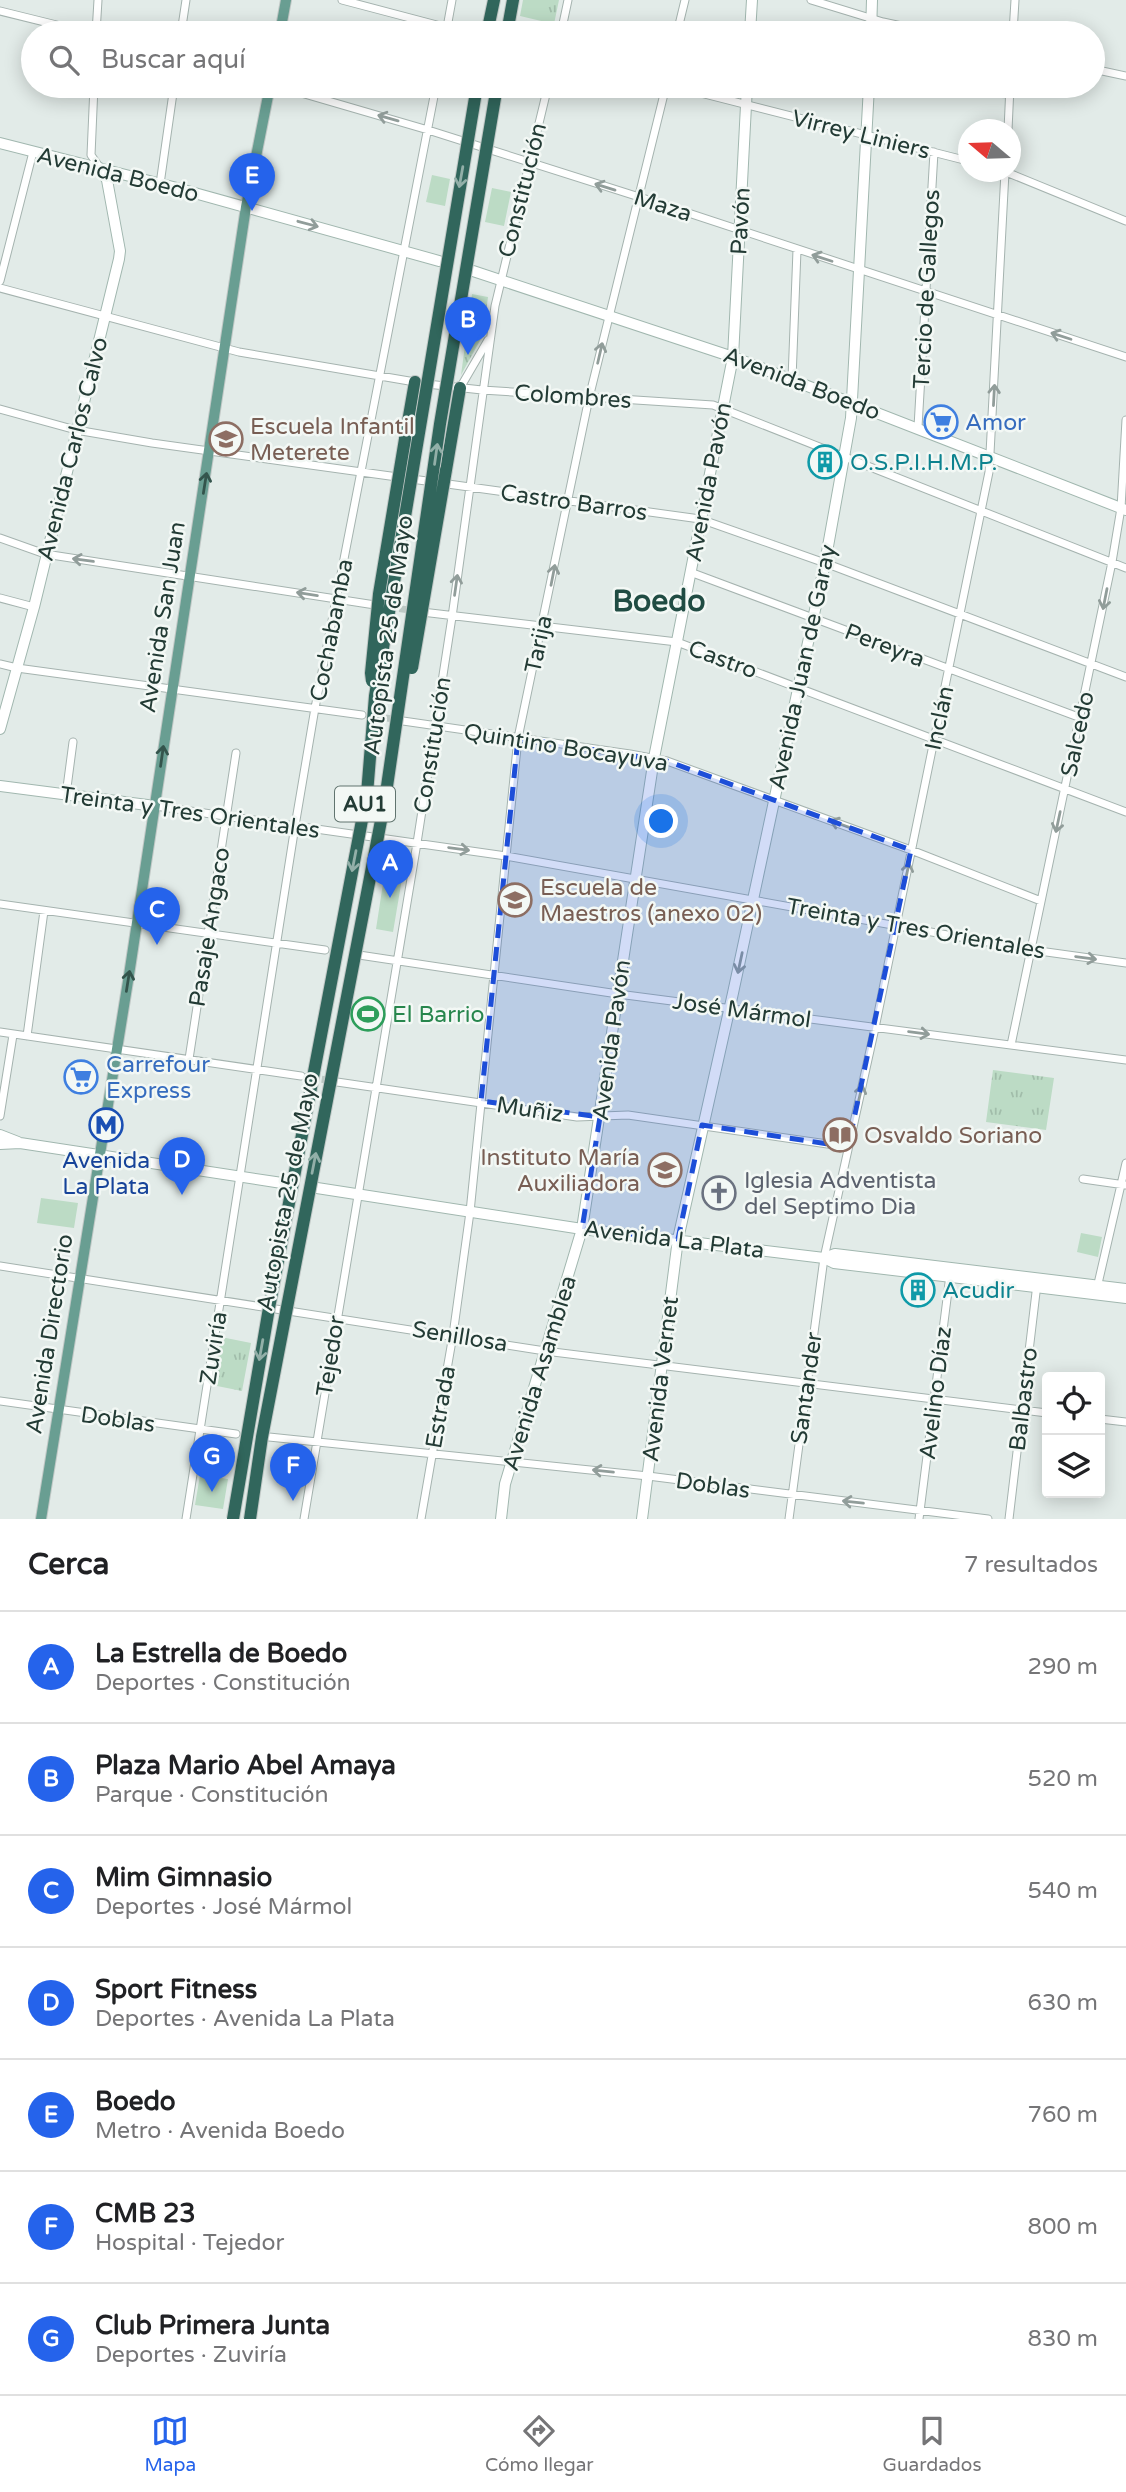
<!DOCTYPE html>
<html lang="es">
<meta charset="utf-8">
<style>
:root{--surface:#fff;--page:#f2f2f2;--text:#202124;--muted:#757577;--line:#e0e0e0;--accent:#2563eb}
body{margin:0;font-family:"Varela Round",sans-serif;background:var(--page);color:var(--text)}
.controls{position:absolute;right:21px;bottom:21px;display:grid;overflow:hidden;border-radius:7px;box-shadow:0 4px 18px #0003}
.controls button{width:63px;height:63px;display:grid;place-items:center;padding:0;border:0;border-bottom:2px solid var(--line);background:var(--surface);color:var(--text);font:35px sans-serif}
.compass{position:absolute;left:958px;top:119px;width:63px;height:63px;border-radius:50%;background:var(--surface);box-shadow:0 4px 18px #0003;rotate:289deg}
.you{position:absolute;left:662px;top:822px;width:24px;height:24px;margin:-18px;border:5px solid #fff;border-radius:50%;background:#1a73e8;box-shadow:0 0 0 10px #1a73e833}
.badge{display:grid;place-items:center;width:46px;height:46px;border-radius:50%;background:var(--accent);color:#fff;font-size:23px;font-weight:700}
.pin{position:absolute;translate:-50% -58px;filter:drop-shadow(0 2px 4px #0008)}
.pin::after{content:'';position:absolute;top:37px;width:24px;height:21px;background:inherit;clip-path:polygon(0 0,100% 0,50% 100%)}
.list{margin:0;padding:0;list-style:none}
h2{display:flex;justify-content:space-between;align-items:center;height:91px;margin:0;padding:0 28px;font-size:30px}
h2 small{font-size:23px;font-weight:400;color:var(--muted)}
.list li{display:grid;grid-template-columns:46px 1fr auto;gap:21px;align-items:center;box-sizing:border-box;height:112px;padding:0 28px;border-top:2px solid var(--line)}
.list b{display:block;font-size:26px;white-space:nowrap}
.list p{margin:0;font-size:23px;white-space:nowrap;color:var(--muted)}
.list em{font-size:23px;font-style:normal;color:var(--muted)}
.icon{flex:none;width:38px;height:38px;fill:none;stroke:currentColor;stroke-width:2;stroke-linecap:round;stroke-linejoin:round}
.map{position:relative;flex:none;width:1126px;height:1519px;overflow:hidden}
.search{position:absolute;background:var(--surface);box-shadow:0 4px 18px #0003;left:21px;right:21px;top:21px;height:77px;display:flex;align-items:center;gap:18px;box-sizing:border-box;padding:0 24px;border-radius:38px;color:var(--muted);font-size:26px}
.sheet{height:875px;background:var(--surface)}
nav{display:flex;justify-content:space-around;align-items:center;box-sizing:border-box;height:98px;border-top:2px solid var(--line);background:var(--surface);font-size:19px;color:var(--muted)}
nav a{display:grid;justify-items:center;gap:4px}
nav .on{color:var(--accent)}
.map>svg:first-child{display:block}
</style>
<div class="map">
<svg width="1126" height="1519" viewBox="0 0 1126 1519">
<defs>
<pattern id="grass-tufts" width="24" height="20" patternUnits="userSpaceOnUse" patternTransform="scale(1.75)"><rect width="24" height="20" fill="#bcdbc5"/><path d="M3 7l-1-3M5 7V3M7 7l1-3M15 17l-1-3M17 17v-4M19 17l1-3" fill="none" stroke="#a1bdaa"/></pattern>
</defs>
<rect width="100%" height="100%" fill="#e2ebe8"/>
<path fill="url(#grass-tufts)" d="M523 0H559L554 24 520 16Z
M472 294 488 297 483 335 461 375Z
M993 1070 1054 1078 1046 1130 986 1122Z
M221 1337 251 1343 242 1391 212 1385Z"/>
<path fill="#bcdbc5" d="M432 175 450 179 445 206 426 202Z
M492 188 511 192 504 226 485 222Z
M386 864 404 867 393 932 376 929Z
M41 1198 78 1203 74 1228 37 1223Z
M1081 1233 1102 1237 1098 1257 1077 1252Z
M200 1475 228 1479 223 1509 195 1505Z"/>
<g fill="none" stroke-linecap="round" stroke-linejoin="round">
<path stroke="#bcc8c4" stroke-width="7" stroke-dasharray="7 3.5" stroke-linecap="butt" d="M389 607 415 611
M373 716 399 720
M301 1076 333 1081"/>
<defs>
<path id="street" d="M342 0 467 33
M811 0 883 22 934 33
M0 11 89 33
M96 33 98 0
M181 33 186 0
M446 33 452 0
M561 33 568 0
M677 33 685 0
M1013 33 1015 0
M1093 69 1126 76
M94 86 91 155 100 168
M277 86 428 130 655 202 1126 357
M673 86 968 161
M944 86 967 91 1009 94
M1008 130 1010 86
M1006 172 1126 221
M160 184 174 86
M0 281 33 152
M0 288 239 352 415 382
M792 379 797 250
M427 384 482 390 713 405 1126 568
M460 388 488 340
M0 409 76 430 152 443 700 519 825 563 1126 677
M918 427 934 152
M0 538 45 554 375 605
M690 572 1081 718
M0 598 34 607
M422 612 677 642 1126 812
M0 664 17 668 362 715
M403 721 630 754 667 761 911 850 1041 901
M66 795 73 742
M155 806 506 856 1032 950 1126 963
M0 904 325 950
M359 955 618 994 1126 1060
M0 1032 301 1076
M27 1036 44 911
M1011 1045 1112 562 1121 508 1126 420
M189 1059 236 753
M337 1082 577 1117 628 1115 848 1147
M0 1116 13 1035
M1083 1179 1125 1185
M0 1266 545 1351 1047 1413
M1097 1288 1126 1163
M0 1401 236 1434
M1100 1419 1126 1422
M269 1437 648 1476 988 1519
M186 1519 295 826 315 708 436 86
M304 1519 417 843 452 617 495 306 548 86
M421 1519 453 1335 470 1212 518 738 589 398 666 86
M789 1519 824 1258 875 1028 989 472 1005 172
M919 1519 950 1275
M1009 1519 1037 1284"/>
<path id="secondary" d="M750 33 752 0
M871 33 872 0
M0 143 173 187 439 261
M473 271 733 357 1126 510
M0 729 34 607 119 259 120 251 107 180 100 168
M0 786 155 806
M0 1135 18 1142
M0 1144 20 1143 282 1183
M317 1188 582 1229 824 1258 834 1263 1126 1298
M824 1258 835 1254 1126 1289
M501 1519 505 1484 582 1229 654 758 729 377 733 357 747 86
M642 1519 678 1239 733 993 825 563 851 418 869 86"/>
<path id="primary" d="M280 33 286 0
M41 1519 129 975 246 207 270 86"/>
<path id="highway" d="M487 33 494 0
M507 33 513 0
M405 439 415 382
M446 470 460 388"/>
</defs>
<use href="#street" stroke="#a5b3af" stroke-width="9"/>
<use href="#secondary" stroke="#a1b7af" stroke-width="12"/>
<use href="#primary" stroke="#c1c8c6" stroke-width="12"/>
<use href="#highway" stroke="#c1c8c6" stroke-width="14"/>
<use href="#street" stroke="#fff" stroke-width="7"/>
<use href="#secondary" stroke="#fff" stroke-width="10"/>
<use href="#primary" stroke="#699e92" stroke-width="10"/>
<use href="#highway" stroke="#31665c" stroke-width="12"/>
<defs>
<path id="highway-bridge" d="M412 668 446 470
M372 681 371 673 379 594 405 439
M233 1519 269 1308 367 794 375 696 477 86
M250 1519 262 1437 385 800 440 424 497 86"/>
</defs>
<use href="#highway-bridge" stroke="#c1c8c6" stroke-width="14" stroke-linecap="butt"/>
<use href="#highway-bridge" stroke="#31665c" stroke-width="12"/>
</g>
<defs><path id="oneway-shaft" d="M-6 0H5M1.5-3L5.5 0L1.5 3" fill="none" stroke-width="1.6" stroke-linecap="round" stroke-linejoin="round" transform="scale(1.75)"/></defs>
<g stroke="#919d9a">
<use href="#oneway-shaft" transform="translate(388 118) rotate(-164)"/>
<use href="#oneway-shaft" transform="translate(605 187) rotate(-163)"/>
<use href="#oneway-shaft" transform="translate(308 224) rotate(15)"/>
<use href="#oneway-shaft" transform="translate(822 258) rotate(-162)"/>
<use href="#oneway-shaft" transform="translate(1061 336) rotate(-162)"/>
<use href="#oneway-shaft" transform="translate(600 353) rotate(-77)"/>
<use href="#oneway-shaft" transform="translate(994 395) rotate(-87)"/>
<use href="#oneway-shaft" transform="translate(83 560) rotate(-172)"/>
<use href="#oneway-shaft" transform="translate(553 575) rotate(-79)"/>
<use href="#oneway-shaft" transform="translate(456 585) rotate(-82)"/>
<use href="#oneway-shaft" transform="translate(307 594) rotate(-171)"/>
<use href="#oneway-shaft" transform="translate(1105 599) rotate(101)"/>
<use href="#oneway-shaft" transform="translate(1058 822) rotate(102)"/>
<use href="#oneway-shaft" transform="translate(840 824) rotate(-160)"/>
<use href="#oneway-shaft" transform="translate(459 849) rotate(8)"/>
<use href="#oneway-shaft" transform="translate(907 873) rotate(-78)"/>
<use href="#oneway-shaft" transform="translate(1086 958) rotate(8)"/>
<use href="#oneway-shaft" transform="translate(740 963) rotate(102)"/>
<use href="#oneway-shaft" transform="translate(919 1033) rotate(7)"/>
<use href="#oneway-shaft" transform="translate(860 1095) rotate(-77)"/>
<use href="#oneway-shaft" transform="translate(603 1471) rotate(-174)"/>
<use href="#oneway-shaft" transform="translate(853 1502) rotate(-174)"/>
</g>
<g stroke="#92afa8">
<use href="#oneway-shaft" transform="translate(461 177) rotate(100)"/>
<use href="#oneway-shaft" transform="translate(436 454) rotate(-82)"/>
<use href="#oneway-shaft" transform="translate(354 861) rotate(101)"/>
<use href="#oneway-shaft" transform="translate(314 1163) rotate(-79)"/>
<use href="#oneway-shaft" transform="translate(261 1350) rotate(100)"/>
</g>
<g stroke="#34544c">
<use href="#oneway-shaft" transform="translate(205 483) rotate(-81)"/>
<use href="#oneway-shaft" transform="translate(162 756) rotate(-82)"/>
<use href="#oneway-shaft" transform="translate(128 981) rotate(-81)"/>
</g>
<path fill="#1d4ed8" fill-opacity="0.2" stroke="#1d4ed8" stroke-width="5" stroke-dasharray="14 9" stroke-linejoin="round" d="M518 738 667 761 911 850 848 1147 702 1125 678 1239 582 1229 600 1117 481 1101Z"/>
<defs>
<symbol id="supermarket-ring" viewBox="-11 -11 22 22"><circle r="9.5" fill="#f3f8f5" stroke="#3f7fe0" stroke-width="1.5"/><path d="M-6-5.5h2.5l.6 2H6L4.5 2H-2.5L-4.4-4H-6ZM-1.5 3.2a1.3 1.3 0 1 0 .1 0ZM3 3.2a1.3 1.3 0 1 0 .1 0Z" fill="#3f7fe0"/></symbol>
<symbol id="school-ring" viewBox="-11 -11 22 22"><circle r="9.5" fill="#f3f8f5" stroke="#8d6e63" stroke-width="1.5"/><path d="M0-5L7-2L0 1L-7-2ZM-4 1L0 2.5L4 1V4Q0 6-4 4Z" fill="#8d6e63"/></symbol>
<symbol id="building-ring" viewBox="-11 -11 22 22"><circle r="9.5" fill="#f3f8f5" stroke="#0f9aa8" stroke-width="1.5"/><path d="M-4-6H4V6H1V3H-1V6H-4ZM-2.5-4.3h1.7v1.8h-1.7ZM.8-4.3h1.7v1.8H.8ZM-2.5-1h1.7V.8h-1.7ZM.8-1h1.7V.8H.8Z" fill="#0f9aa8"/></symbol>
<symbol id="university-ring" viewBox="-11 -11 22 22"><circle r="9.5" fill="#f3f8f5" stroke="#8d6e63" stroke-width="1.5"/><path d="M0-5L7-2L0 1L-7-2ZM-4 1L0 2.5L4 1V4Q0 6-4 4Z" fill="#8d6e63"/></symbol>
<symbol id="stadium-ring" viewBox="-11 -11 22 22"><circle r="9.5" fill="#f3f8f5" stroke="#2e9e5b" stroke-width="1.5"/><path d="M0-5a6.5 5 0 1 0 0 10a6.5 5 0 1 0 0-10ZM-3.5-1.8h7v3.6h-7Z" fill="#2e9e5b"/></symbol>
<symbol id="metro-ring" viewBox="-11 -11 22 22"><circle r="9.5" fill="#f3f8f5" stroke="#1a4fb4" stroke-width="1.5"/><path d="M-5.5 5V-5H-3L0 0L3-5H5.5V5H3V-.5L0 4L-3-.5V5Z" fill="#1a4fb4"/></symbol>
<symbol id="library-ring" viewBox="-11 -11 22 22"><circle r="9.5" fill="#f3f8f5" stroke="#8d6e63" stroke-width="1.5"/><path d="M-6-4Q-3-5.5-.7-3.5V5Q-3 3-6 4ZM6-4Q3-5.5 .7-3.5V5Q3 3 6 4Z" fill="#8d6e63"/></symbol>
<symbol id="church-ring" viewBox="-11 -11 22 22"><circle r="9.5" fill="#f3f8f5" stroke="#6b7280" stroke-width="1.5"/><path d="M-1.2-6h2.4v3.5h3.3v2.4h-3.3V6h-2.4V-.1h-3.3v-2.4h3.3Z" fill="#6b7280"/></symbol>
</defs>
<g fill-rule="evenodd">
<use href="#supermarket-ring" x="922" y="403" width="38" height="38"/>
<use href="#school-ring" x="207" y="420" width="38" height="38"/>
<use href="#building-ring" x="806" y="443" width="38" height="38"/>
<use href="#university-ring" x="496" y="881" width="38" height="38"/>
<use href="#stadium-ring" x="349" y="995" width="38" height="38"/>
<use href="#supermarket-ring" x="62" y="1058" width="38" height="38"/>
<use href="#metro-ring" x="87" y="1106" width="38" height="38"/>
<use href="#library-ring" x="821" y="1116" width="38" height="38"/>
<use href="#school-ring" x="646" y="1151" width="38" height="38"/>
<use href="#church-ring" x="700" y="1174" width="38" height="38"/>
<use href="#building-ring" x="899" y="1271" width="38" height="38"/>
</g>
<g text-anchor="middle" stroke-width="5" stroke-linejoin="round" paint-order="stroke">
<rect fill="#f3f8f5" stroke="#61746f" stroke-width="2" x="335" y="786.5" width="60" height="35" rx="5"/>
<g font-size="21" font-weight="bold" fill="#233b35">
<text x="365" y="811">AU1</text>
</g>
<g font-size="23" fill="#233b35" stroke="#f3f8f5">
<text transform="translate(861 134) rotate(14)" y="8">Virrey Liniers</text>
<text transform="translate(118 174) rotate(14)" y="8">Avenida Boedo</text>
<text transform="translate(522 190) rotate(-76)" y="8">Constitución</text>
<text transform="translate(663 205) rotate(18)" y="8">Maza</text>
<text transform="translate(740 221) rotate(-87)" y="8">Pavón</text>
<text transform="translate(926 289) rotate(-87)" y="8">Tercio de Gallegos</text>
<text transform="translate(802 383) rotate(21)" y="8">Avenida Boedo</text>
<text transform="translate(573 396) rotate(4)" y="8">Colombres</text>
<text transform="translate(72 449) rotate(-76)" y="8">Avenida Carlos Calvo</text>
<text transform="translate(708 482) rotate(-79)" y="8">Avenida Pavón</text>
<text transform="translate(574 502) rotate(8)" y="8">Castro Barros</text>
<text transform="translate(162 617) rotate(-81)" y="8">Avenida San Juan</text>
<text transform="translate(331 630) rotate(-79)" y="8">Cochabamba</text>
<text transform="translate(388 635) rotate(-82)" y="8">Autopista 25 de Mayo</text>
<text transform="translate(538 644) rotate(-78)" y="8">Tarija</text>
<text transform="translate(885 645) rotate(21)" y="8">Pereyra</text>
<text transform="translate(723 659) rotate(20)" y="8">Castro</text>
<text transform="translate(802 667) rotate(-78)" y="8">Avenida Juan de Garay</text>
<text transform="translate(939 718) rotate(-78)" y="8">Inclán</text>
<text transform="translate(1077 734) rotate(-78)" y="8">Salcedo</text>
<text transform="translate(432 745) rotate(-81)" y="8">Constitución</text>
<text transform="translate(566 747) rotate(9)" y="8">Quintino Bocayuva</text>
<text transform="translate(190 812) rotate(8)" y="8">Treinta y Tres Orientales</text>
<text transform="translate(209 927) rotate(-81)" y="8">Pasaje Angaco</text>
<text transform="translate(916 928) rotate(10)" y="8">Treinta y Tres Orientales</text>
<text transform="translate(742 1010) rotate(8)" y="8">José Mármol</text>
<text transform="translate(611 1040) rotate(-82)" y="8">Avenida Pavón</text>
<text transform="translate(530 1109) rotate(9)" y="8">Muñiz</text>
<text transform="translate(287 1192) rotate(-79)" y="8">Autopista 25 de Mayo</text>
<text transform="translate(674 1239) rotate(7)" y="8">Avenida La Plata</text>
<text transform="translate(49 1334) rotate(-81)" y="8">Avenida Directorio</text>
<text transform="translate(460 1336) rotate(9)" y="8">Senillosa</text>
<text transform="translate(213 1348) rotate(-81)" y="8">Zuviría</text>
<text transform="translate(330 1356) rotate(-81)" y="8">Tejedor</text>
<text transform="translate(539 1373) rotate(-73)" y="8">Avenida Asamblea</text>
<text transform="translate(660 1379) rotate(-83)" y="8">Avenida Vernet</text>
<text transform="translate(806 1388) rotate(-82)" y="8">Santander</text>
<text transform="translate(935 1393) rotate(-83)" y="8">Avelino Díaz</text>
<text transform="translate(1023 1399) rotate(-83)" y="8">Balbastro</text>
<text transform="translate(440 1407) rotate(-80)" y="8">Estrada</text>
<text transform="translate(118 1419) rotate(8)" y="8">Doblas</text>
<text transform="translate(713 1485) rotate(8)" y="8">Doblas</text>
</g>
<g font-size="23" fill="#366cbe" stroke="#f3f8f5" text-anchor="start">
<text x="965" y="430">Amor</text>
<text x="106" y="1072">Carrefour<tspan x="106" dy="26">Express</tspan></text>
</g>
<g font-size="23" fill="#785e54" stroke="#f3f8f5" text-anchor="start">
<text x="250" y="434">Escuela Infantil<tspan x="250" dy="26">Meterete</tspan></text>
<text x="540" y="895">Escuela de<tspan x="540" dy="26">Maestros (anexo 02)</tspan></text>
<text x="864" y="1143">Osvaldo Soriano</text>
<text x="640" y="1165" text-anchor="end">Instituto María<tspan x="640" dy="26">Auxiliadora</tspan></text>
</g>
<g font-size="23" fill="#0d838f" stroke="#f3f8f5" text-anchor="start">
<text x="850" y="470">O.S.P.I.H.M.P.</text>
<text x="942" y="1298">Acudir</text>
</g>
<g font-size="23" fill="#27864d" stroke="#f3f8f5" text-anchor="start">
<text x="392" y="1022">El Barrio</text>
</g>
<g font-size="23" fill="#164399" stroke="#f3f8f5">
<text x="106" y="1168">Avenida<tspan x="106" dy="26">La Plata</tspan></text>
</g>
<g font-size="23" fill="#5b616d" stroke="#f3f8f5" text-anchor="start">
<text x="744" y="1188">Iglesia Adventista<tspan x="744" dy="26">del Septimo Dia</tspan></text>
</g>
<g font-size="30" font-weight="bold" fill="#204c43" stroke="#f3f8f5">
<text x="659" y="611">Boedo</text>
</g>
</g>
</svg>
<div class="controls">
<button><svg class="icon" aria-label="locate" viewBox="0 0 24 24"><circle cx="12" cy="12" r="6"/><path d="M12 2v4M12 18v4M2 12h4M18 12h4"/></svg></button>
<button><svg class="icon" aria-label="layers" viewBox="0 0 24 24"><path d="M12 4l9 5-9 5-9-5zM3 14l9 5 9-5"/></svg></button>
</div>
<svg class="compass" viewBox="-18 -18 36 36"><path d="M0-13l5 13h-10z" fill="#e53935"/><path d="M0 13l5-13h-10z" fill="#757577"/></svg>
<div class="you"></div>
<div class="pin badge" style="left:390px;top:898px">A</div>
<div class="pin badge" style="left:468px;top:355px">B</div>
<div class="pin badge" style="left:157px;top:945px">C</div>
<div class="pin badge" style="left:182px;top:1195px">D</div>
<div class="pin badge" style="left:252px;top:211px">E</div>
<div class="pin badge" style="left:293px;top:1501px">F</div>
<div class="pin badge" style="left:212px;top:1492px">G</div>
<div class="search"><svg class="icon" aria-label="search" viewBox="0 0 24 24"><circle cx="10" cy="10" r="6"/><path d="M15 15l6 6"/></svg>Buscar aquí</div>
</div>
<section class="sheet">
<h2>Cerca<small>7 resultados</small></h2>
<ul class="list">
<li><span class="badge">A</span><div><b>La Estrella de Boedo</b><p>Deportes · Constitución</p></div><em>290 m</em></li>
<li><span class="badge">B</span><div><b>Plaza Mario Abel Amaya</b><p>Parque · Constitución</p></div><em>520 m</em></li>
<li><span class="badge">C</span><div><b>Mim Gimnasio</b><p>Deportes · José Mármol</p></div><em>540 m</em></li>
<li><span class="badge">D</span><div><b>Sport Fitness</b><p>Deportes · Avenida La Plata</p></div><em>630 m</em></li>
<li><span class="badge">E</span><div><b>Boedo</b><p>Metro · Avenida Boedo</p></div><em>760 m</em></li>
<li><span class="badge">F</span><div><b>CMB 23</b><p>Hospital · Tejedor</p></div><em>800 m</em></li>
<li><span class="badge">G</span><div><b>Club Primera Junta</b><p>Deportes · Zuviría</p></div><em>830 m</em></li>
</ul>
</section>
<nav>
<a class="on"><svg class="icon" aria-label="map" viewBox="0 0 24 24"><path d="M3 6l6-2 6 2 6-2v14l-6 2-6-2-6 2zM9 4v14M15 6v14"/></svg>Mapa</a>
<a><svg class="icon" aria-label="directions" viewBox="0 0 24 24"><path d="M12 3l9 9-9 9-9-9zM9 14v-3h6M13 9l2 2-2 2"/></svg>Cómo llegar</a>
<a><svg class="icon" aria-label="saved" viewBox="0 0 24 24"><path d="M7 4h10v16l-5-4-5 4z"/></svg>Guardados</a>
</nav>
